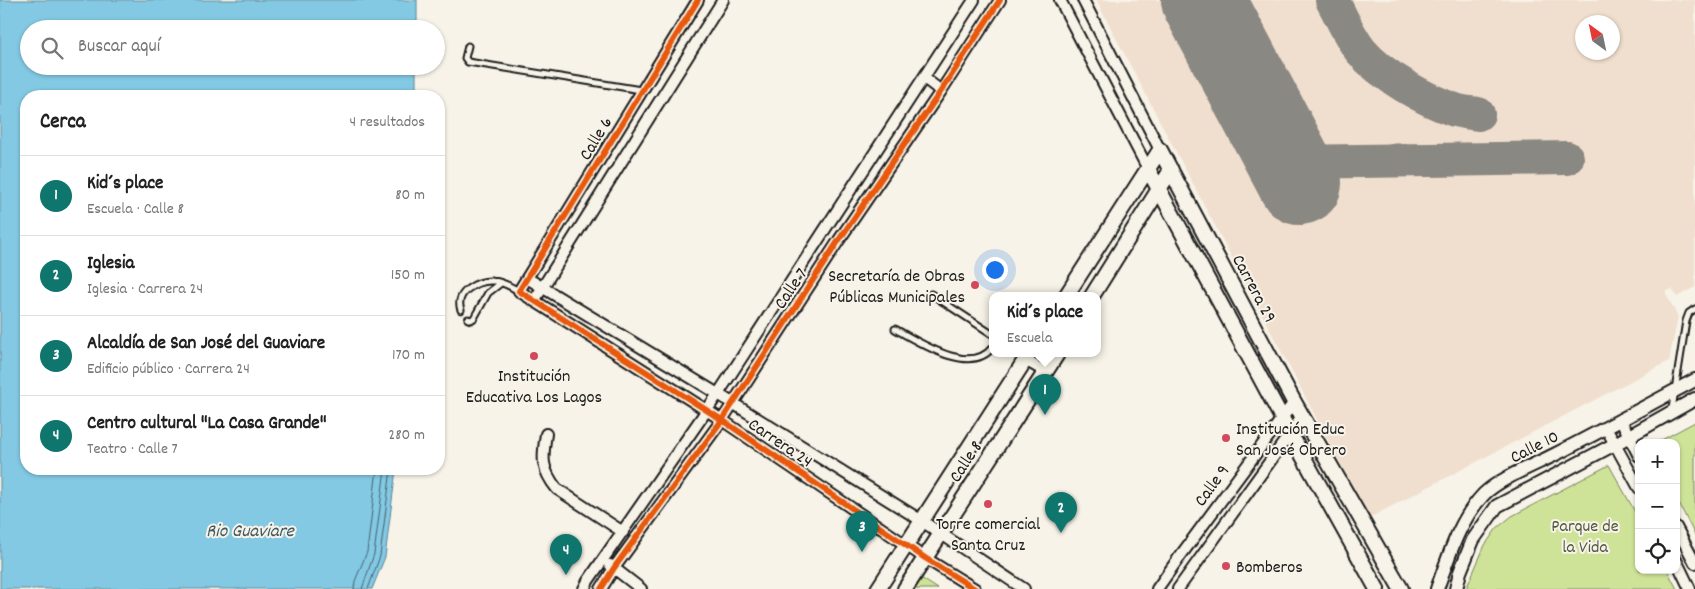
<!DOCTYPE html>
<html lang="es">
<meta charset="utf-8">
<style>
:root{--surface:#fff;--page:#f2f2f2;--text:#222;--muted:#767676;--line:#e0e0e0;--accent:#0f766e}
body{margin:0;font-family:Dekko,sans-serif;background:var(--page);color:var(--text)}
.controls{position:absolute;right:15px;bottom:15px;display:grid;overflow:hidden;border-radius:10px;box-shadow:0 1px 4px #0004}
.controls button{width:45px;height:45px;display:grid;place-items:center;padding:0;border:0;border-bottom:1px solid var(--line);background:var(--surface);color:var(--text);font:25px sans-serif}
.compass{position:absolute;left:1575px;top:15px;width:45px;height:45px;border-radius:50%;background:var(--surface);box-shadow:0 1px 4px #0004;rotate:327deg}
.you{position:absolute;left:994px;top:269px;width:18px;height:18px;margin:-12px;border:4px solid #fff;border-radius:50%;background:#1a73e8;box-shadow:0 0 0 8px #1a73e833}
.badge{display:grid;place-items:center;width:32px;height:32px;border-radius:50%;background:var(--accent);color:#fff;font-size:16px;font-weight:700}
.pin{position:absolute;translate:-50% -41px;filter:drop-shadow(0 1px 2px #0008)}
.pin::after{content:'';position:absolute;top:26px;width:18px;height:15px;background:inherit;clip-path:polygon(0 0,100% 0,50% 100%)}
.popup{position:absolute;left:989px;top:292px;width:112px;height:65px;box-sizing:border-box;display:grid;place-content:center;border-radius:10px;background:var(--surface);filter:drop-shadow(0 1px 4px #0005);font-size:16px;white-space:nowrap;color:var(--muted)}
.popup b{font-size:19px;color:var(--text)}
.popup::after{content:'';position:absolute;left:50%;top:100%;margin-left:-10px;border:10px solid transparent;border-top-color:var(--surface)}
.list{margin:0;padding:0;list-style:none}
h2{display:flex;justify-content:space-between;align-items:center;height:65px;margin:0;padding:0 20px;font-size:21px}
h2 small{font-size:16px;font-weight:400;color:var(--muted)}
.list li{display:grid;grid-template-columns:32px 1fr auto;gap:15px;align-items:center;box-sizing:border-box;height:80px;padding:0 20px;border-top:1px solid var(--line)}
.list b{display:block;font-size:19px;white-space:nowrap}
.list p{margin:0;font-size:16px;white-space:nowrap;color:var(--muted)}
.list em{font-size:16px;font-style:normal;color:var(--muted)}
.icon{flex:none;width:28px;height:28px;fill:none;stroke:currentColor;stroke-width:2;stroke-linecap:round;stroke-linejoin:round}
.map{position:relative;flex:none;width:1695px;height:589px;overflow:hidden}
.search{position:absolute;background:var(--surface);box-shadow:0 1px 4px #0004;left:20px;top:20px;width:425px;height:55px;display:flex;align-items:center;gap:12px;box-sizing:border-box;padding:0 18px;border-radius:28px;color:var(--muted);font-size:19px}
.panel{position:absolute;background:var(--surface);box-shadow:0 1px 4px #0004;left:20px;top:90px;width:425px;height:385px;border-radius:20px}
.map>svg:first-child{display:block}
</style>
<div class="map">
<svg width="1695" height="589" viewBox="0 0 1695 589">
<rect width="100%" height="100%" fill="#f7f3e8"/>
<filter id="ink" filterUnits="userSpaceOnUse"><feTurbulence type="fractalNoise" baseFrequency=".02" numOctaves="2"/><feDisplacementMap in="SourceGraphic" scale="10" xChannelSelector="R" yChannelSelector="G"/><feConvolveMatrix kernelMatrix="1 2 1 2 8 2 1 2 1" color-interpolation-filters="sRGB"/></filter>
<g filter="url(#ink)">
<path fill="#f0dfce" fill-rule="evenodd" d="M1096 0H1695V287L1677 297 1672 289 1665 292 1678 317 1669 361 1369 518ZM1582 22H1612V52H1582Z"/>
<path fill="#cee398" stroke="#75805a" d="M1695 422V535L1676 498V443H1656Z
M1609 465 1639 519V570H1667L1677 589H1466L1485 545 1497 528 1512 516Z
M921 578 938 589H914Z"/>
<path fill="#83c9e4" stroke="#5a8494" d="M0 0H417V29H29V66H416V96H26V469H396L385 557 372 589H0Z"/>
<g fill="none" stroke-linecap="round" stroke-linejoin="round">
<path stroke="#45616c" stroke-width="1" d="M354 589 355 581 367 552 377 469
M362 589 374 554 385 469
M368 589 380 556 391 469"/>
<path stroke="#8a8882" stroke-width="34" d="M1332 0C1341 16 1349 36 1361 51 1381 75 1425 100 1455 110 1462 112 1471 113 1478 114
M1289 162 1567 158"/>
<path stroke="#8a8882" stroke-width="84" d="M1203 0 1300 183"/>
<defs>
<path id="service" d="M468 46 465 58 468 62 641 90
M931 294 992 334
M461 310C454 292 478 280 493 281 502 281 511 287 519 291
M468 319 471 320 474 318 488 293 501 283
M895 329C919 342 970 376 992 348
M1672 409 1686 321 1689 313 1695 309"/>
<path id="minor" d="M698 0 519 291 722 420 925 558 975 589
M1060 0 1148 169
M1083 0 1160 150
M924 78 941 91
M527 278 718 394 922 521 1024 589
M534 301 723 0
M1025 360 1046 372
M1621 420 1639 456
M1606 428 1639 488
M546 434C542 458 541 469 557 489L623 532
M1676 527 1695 563
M1676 560 1690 589
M610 565 641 589
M584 589 588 581 718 394 974 0
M601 589 614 568 722 420 839 240 941 91 1000 0
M1157 589 1178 559 1294 402
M1178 589 1302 417"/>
<path id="tertiary" d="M1437 589C1449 556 1459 520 1484 494 1499 479 1534 465 1554 455 1601 431 1648 405 1695 380
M1456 589 1460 572 1473 540 1497 506 1615 444 1695 399"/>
<path id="secondary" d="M1148 169 1290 433 1377 589
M1066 296 1160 150 1294 402 1401 589
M1092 296 1171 170
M878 589 1029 354
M905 589 1057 354"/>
</defs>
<use href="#service" stroke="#1c1c1c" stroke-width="9"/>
<use href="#minor" stroke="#1c1c1c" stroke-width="14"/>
<use href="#tertiary" stroke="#1c1c1c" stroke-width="16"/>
<use href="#secondary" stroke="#1c1c1c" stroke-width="18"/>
<use href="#service" stroke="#f7f3e8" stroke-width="5"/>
<use href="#minor" stroke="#f7f3e8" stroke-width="10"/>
<use href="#tertiary" stroke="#f7f3e8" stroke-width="12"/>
<use href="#secondary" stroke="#f7f3e8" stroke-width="14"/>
<defs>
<path id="cycleway" d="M698 0 519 291 722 420 925 558 975 589
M601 589 614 568 722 420 839 240 941 91 1000 0"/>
</defs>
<use href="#cycleway" stroke="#f7f3e8" stroke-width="9"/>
<use href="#cycleway" stroke="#e8590c" stroke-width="6"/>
</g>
</g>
<g fill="#d1495b" stroke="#f7f3e8" stroke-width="2">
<circle cx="975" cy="285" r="5"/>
<circle cx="534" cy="356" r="5"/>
<circle cx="1226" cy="438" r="5"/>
<circle cx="988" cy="504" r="5"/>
<circle cx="1226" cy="566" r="5"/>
</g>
<g text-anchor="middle" stroke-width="4" stroke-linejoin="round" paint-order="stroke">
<g font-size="18" fill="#1c1c1c" stroke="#f7f3e8">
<text transform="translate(595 138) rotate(-59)" y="6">Calle 6</text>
<text transform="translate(790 288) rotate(-56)" y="6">Calle 7</text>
<text transform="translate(1255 288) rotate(62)" y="6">Carrera 29</text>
<text transform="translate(781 442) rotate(34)" y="6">Carrera 24</text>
<text transform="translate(1534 446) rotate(-27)" y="6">Calle 10</text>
<text transform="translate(965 461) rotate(-57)" y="6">Calle 8</text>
<text transform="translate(1211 485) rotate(-54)" y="6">Calle 9</text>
</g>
<g font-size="18" fill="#1c1c1c" stroke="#f7f3e8">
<text x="965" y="281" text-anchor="end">Secretaría de Obras<tspan x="965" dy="21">Públicas Municipales</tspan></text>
<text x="534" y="381">Institución<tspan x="534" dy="21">Educativa Los Lagos</tspan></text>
<text x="1236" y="434" text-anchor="start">Institución Educ<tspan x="1236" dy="21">San José Obrero</tspan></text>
<text x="988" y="529">Torre comercial<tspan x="988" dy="21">Santa Cruz</tspan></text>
<text x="1236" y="572" text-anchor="start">Bomberos</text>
</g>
<g font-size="18" fill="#515841" stroke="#f7f3e8">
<text x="1585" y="531">Parque de<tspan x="1585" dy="21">la Vida</tspan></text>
</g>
<g font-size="19" font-style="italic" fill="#405962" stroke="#f7f3e8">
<text x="250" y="536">Rio Guaviare</text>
</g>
</g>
</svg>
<div class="controls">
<button>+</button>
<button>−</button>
<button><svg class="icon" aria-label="locate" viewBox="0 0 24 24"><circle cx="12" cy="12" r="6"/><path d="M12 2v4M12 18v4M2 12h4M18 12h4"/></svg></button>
</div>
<svg class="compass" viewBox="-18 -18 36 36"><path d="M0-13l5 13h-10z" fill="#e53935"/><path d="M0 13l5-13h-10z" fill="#767676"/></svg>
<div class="you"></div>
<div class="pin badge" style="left:1045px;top:415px">1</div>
<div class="popup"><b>Kid´s place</b>Escuela</div>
<div class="pin badge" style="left:1061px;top:533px">2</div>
<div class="pin badge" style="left:862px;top:552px">3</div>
<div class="pin badge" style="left:566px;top:575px">4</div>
<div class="search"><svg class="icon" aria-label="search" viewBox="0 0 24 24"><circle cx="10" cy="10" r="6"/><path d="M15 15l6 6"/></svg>Buscar aquí</div>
<section class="panel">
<h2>Cerca<small>4 resultados</small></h2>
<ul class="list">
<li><span class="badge">1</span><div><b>Kid´s place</b><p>Escuela · Calle 8</p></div><em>80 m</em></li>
<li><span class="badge">2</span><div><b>Iglesia</b><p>Iglesia · Carrera 24</p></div><em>150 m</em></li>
<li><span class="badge">3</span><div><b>Alcaldía de San José del Guaviare</b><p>Edificio público · Carrera 24</p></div><em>170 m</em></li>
<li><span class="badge">4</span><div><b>Centro cultural &quot;La Casa Grande&quot;</b><p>Teatro · Calle 7</p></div><em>280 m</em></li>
</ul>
</section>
</div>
